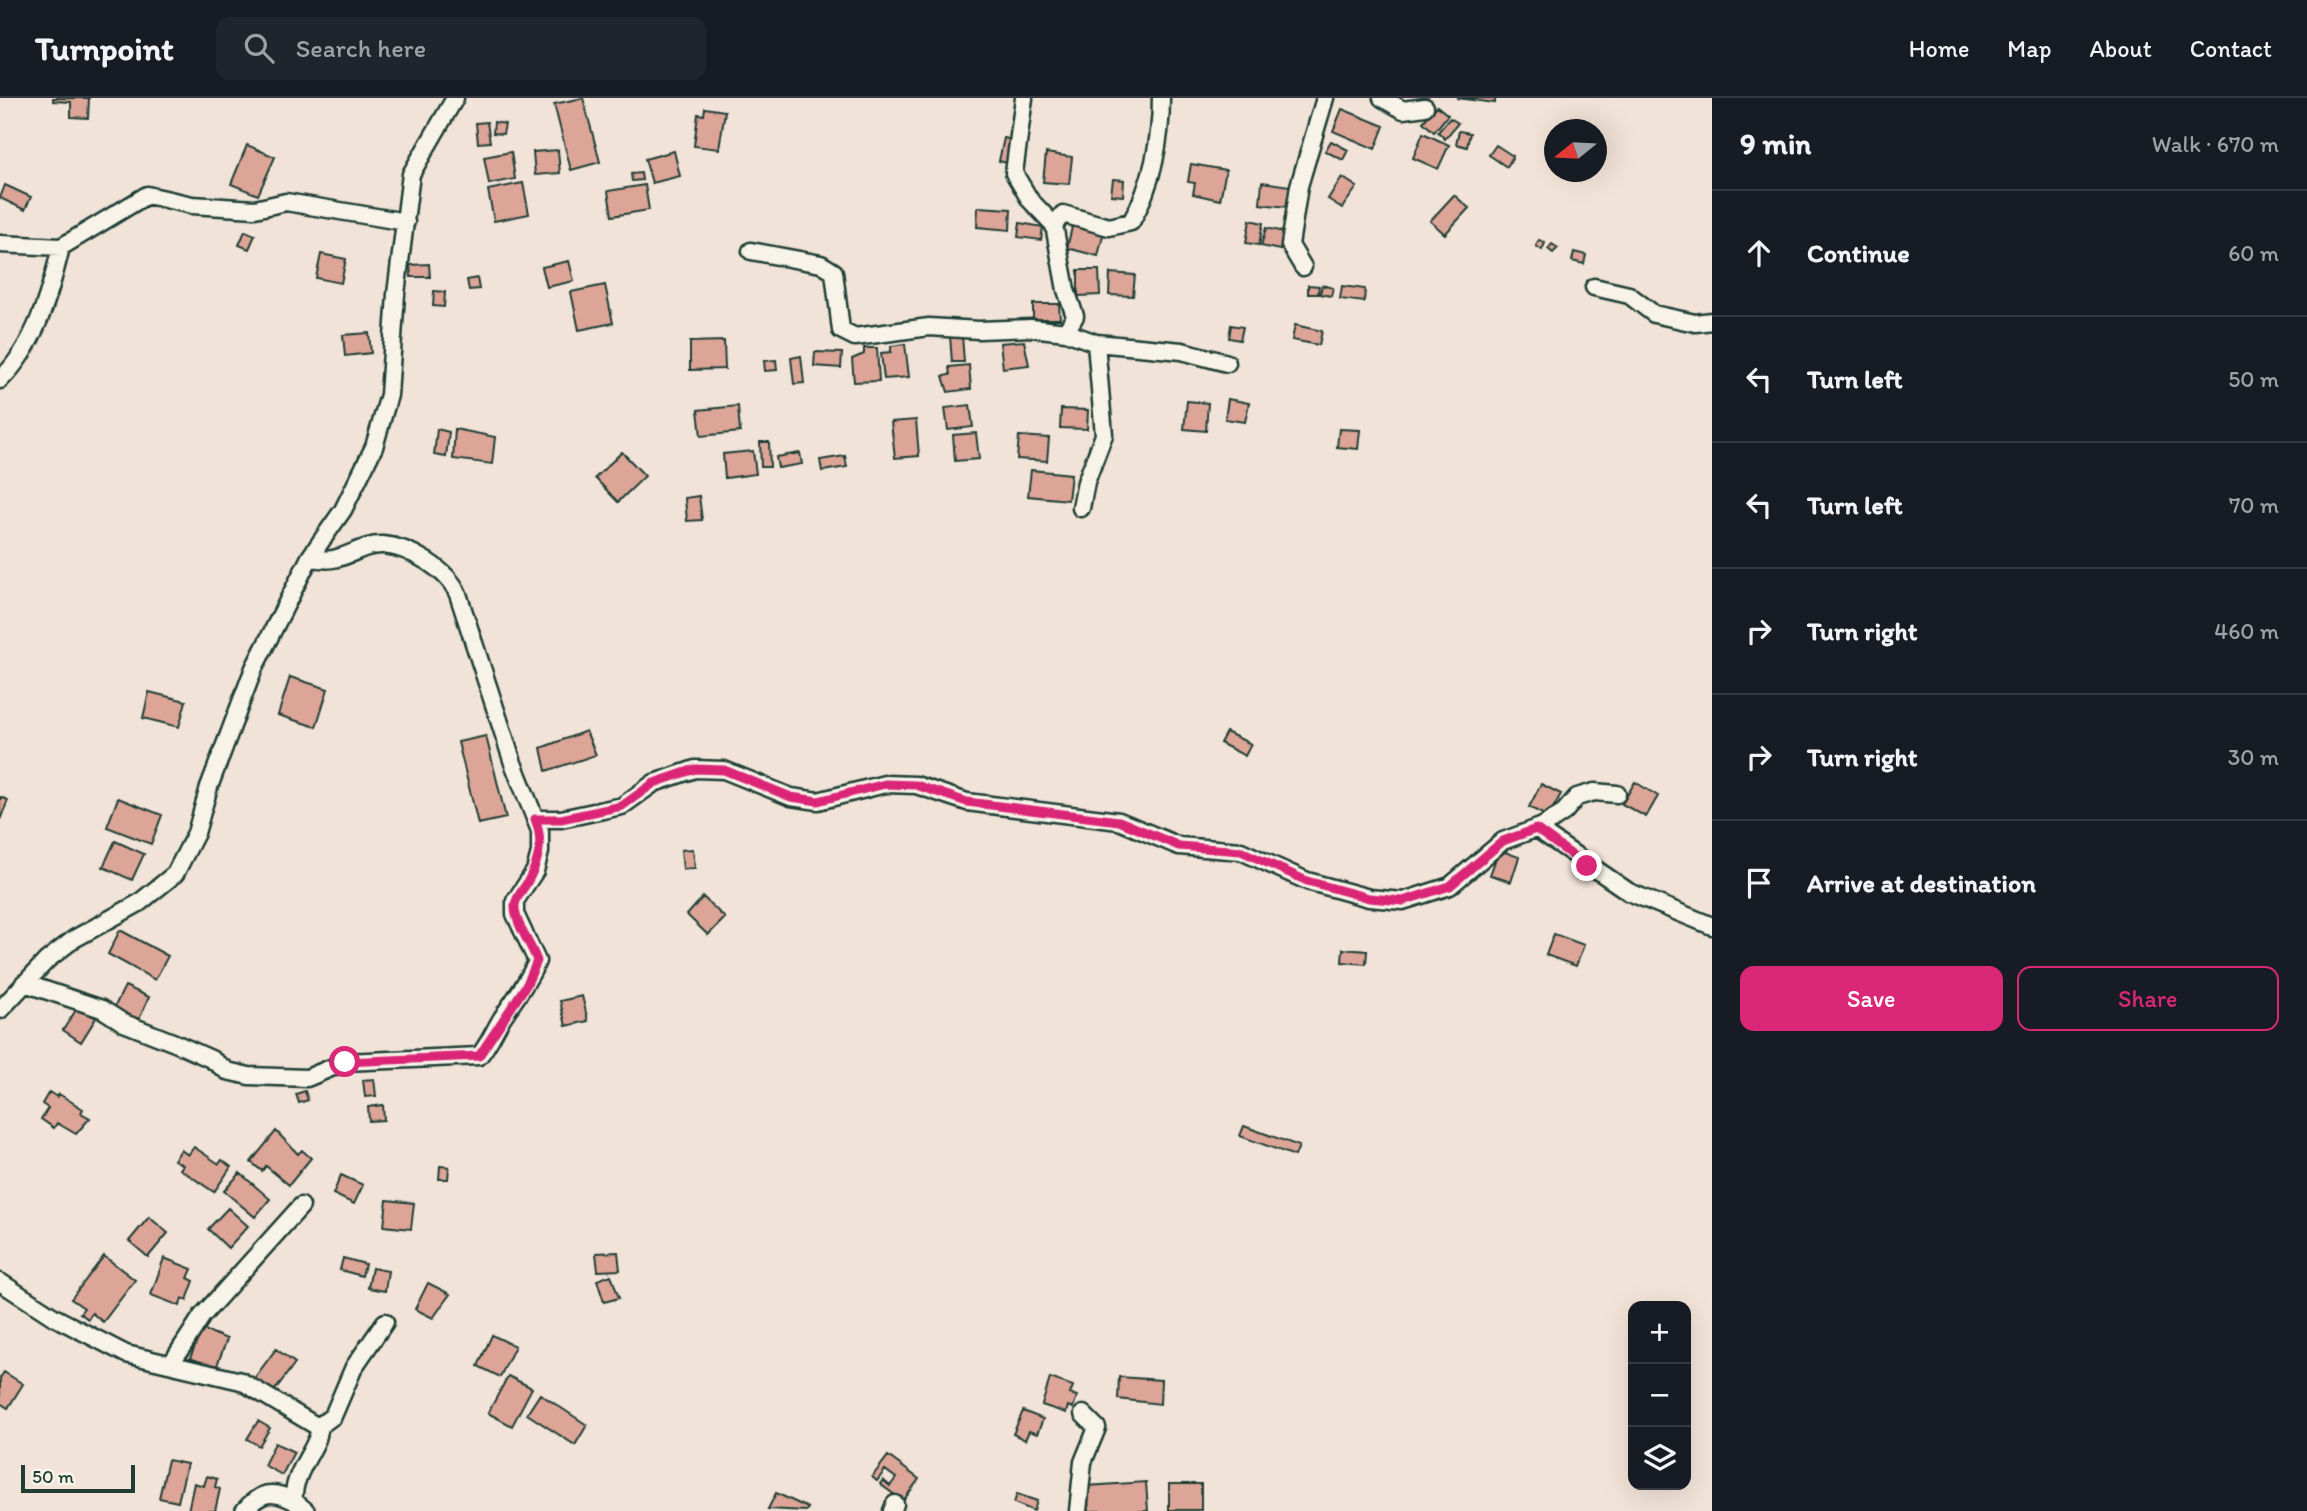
<!DOCTYPE html>
<meta charset="utf-8">
<style>
:root{--surface:#171b24;--page:#20242c;--text:#f1f3f6;--muted:#9ea1a6;--line:#363941;--accent:#db2777}
body{margin:0;font-family:Itim,sans-serif;background:var(--page);color:var(--text)}
.controls{position:absolute;right:21px;bottom:21px;display:grid;overflow:hidden;border-radius:14px;box-shadow:0 7px 28px #0002}
.controls button{width:63px;height:63px;display:grid;place-items:center;padding:0;border:0;border-bottom:2px solid var(--line);background:var(--surface);color:var(--text);font:35px sans-serif}
.compass{position:absolute;left:1544px;top:21px;width:63px;height:63px;border-radius:50%;background:var(--surface);box-shadow:0 7px 28px #0002;rotate:252deg}
.scale{position:absolute;left:21px;bottom:18px;width:114px;box-sizing:border-box;padding-left:7px;border:4px solid #1f3d34;border-top:0;font-size:19px;line-height:24px;white-space:nowrap;color:#1f3d34;-webkit-text-stroke:5px #f7f3e8;paint-order:stroke}
.stop{position:absolute;width:21px;height:21px;margin:-16px;border:5px solid #db2777;border-radius:50%;background:#fff}
.stop.end{background:#db2777;border-color:#fff;box-shadow:0 2px 7px #0008}
.list{margin:0;padding:0;list-style:none}
h2{display:flex;justify-content:space-between;align-items:center;height:91px;margin:0;padding:0 28px;font-size:30px}
h2 small{font-size:23px;font-weight:400;color:var(--muted)}
.list li{display:grid;grid-template-columns:46px 1fr auto;gap:21px;align-items:center;box-sizing:border-box;height:126px;padding:0 28px;border-top:2px solid var(--line)}
.list b{display:block;font-size:26px;white-space:nowrap}
.list em{font-size:23px;font-style:normal;color:var(--muted)}
.actions{display:flex;gap:14px;padding:21px 28px}
.actions a{flex:1;padding:16px 0;border:2px solid var(--accent);border-radius:14px;text-align:center;font-size:24px;color:var(--accent)}
.actions .main{background:var(--accent);color:#fff}
.icon{flex:none;width:38px;height:38px;fill:none;stroke:currentColor;stroke-width:2;stroke-linecap:round;stroke-linejoin:round}
.map{position:relative;flex:none;width:1712px;height:1413px;overflow:hidden}
header{display:flex;align-items:center;gap:42px;box-sizing:border-box;height:98px;padding:0 35px;background:var(--surface);border-bottom:2px solid var(--line)}
header strong{font-size:33px}
nav{display:flex;gap:38px;margin-inline-start:auto;font-size:24px}
.search{width:490px;height:63px;background:var(--page);display:flex;align-items:center;gap:18px;box-sizing:border-box;padding:0 24px;border-radius:14px;color:var(--muted);font-size:26px}
main{display:flex}
aside{flex:1;background:var(--surface)}
.map>svg:first-child{display:block}
</style>
<header>
<strong>Turnpoint</strong>
<div class="search"><svg class="icon" aria-label="search" viewBox="0 0 24 24"><circle cx="10" cy="10" r="6"/><path d="M15 15l6 6"/></svg>Search here</div>
<nav><a>Home</a><a>Map</a><a>About</a><a>Contact</a></nav>
</header>
<main>
<div class="map">
<svg width="1712" height="1413" viewBox="0 0 1712 1413">
<rect width="100%" height="100%" fill="#f2e3d8"/>
<filter id="ink" filterUnits="userSpaceOnUse"><feTurbulence type="fractalNoise" baseFrequency=".0143" numOctaves="2"/><feDisplacementMap in="SourceGraphic" scale="14" xChannelSelector="R" yChannelSelector="G"/><feConvolveMatrix kernelMatrix="1 2 1 2 8 2 1 2 1" color-interpolation-filters="sRGB"/></filter>
<g filter="url(#ink)">
<path fill="#dda597" stroke="#1f3d34" stroke-width="2" d="M53 0H89L88 20 71 19V4L53 3Z
M583 0 600 64 571 72 554 6Z
M1457 0H1495V5Z
M1437 8 1448 17 1434 34 1423 24Z
M705 10 725 13 719 51 694 48 698 16 704 17Z
M1342 11 1384 28 1375 51 1333 33Z
M1450 20 1458 25 1445 41 1438 34Z
M487 24 490 44 478 45 476 25Z
M494 24 505 26 503 36 493 35Z
M1459 33 1470 35 1467 49 1456 46Z
M1423 35 1449 47 1438 71 1413 60Z
M1004 40 1016 43 1011 66 999 63Z
M1331 43 1348 52 1343 62 1325 53Z
M247 47 275 59 258 97 231 86Z
M1496 47 1513 58 1507 69 1489 57Z
M558 52 560 75 535 77 533 54Z
M674 53 680 78 652 85 645 61Z
M511 54 515 81 489 86 484 59Z
M1046 55 1072 59 1069 86 1043 84Z
M1191 66 1226 72 1220 102 1193 96 1195 85 1188 84Z
M641 75 642 82 632 83 631 76Z
M1342 79 1357 89 1342 110 1328 101Z
M1113 81 1124 82 1123 98 1111 97Z
M1262 84 1290 88 1288 109 1260 106Z
M523 85 529 116 494 123 488 92Z
M5 87 31 99 25 112 0 100Z
M645 87 649 112 612 118 608 93Z
M1454 97 1469 110 1445 136 1430 123Z
M978 109 1011 111 1010 132 977 129Z
M1250 122 1263 125 1259 147 1246 145Z
M1020 125 1043 129 1041 142 1018 139Z
M1073 125 1104 133 1098 158 1067 150Z
M1266 130 1284 134 1280 152 1261 148Z
M245 133 255 137 249 151 239 147Z
M1539 142 1545 145 1542 152 1536 148Z
M1552 146 1558 150 1553 155 1548 151Z
M1574 154 1586 157 1584 166 1572 163Z
M321 156 346 161 341 185 316 180Z
M569 163 574 183 547 189 542 169Z
M429 166 430 179H411L410 167Z
M1078 172H1099L1100 197 1078 198Z
M1110 175 1135 177 1133 198 1109 197Z
M477 180 479 191 469 192 467 182Z
M605 187 613 225 579 232 571 194Z
M1308 187 1319 188 1318 196H1308Z
M1322 187 1333 190 1331 198 1320 196Z
M1342 188 1365 191 1364 204 1340 201Z
M434 193 445 194 444 209 433 208Z
M1033 206H1059L1060 221H1033Z
M1231 227 1243 229 1240 242 1229 240Z
M1295 227 1322 233 1319 247 1292 242Z
M369 235 371 255 345 258 343 237Z
M962 237 964 264H952L950 238Z
M724 243 725 271 690 272V244Z
M1024 243 1029 267 1003 270 1000 245Z
M905 246 909 279 884 281 881 255 891 254V248Z
M864 250H877L879 283 854 284 852 261 864 256Z
M815 254 842 255 841 270 814 268Z
M801 258 804 285 794 286 791 260Z
M776 262 777 272 765 273 764 263Z
M969 267 971 291 948 294 943 278 950 277 949 269Z
M1228 301 1249 305 1245 324 1225 321Z
M1187 303 1208 305 1206 333 1184 331Z
M970 307 973 329 948 332 945 310Z
M738 308 740 334 701 338 698 312Z
M1061 311 1088 312 1087 331 1060 330Z
M916 322 919 358 895 360 891 324Z
M437 331 449 334 446 359 434 357Z
M455 331 495 339 492 366 453 361Z
M1339 331 1360 332 1358 351 1337 349Z
M976 335 979 361 955 363 953 337Z
M1019 338 1049 340 1047 363 1017 361Z
M760 344H769L770 369H761Z
M753 353 756 376 725 380 723 356Z
M622 354 645 378 618 404 595 380Z
M800 355 802 366 778 370 776 359Z
M845 358 847 369 822 373 820 362Z
M1031 372 1071 376 1068 402 1028 398Z
M699 398 702 422 687 423 685 400Z
M290 579 328 591 316 629 278 617Z
M149 594 186 603 179 629 143 620Z
M586 633 596 657 546 673 541 650Z
M1226 634 1251 646 1245 658 1220 645Z
M486 638 506 720 478 726 458 644Z
M1635 684 1658 698 1646 719 1622 706Z
M1541 686 1561 696 1548 719 1529 709Z
M0 699 8 702 0 722Z
M118 700 162 717 151 746 107 729Z
M115 743 144 756 132 782 103 769Z
M693 751 695 770 683 771 681 752Z
M1499 752 1519 759 1511 784 1490 777Z
M703 799 725 820 708 837 687 817Z
M120 832 168 858 155 882 108 856Z
M1554 836 1584 847 1576 868 1546 857Z
M1343 851 1367 853 1366 866 1342 864Z
M125 888 149 899 138 924 113 912Z
M582 898 588 923 566 928 560 903Z
M78 909 96 920 81 944 63 932Z
M374 981 376 998 365 999 363 982Z
M305 993 308 1002 299 1005 296 996Z
M49 994 57 999 59 996 83 1011 81 1015 90 1020 76 1036 57 1025 54 1030 41 1021 48 1010 42 1006Z
M383 1007 384 1022 369 1023 368 1009Z
M1244 1028 1299 1048 1295 1058 1240 1038Z
M276 1033 298 1056 302 1052 311 1060 289 1087 266 1068 262 1073 251 1064Z
M194 1049 219 1066 222 1062 231 1069 214 1094 180 1071 183 1067 174 1062 181 1052 188 1057Z
M440 1068 449 1069 448 1081H439Z
M240 1075 270 1101 255 1119 224 1093Z
M341 1077 363 1087 354 1106 333 1096Z
M387 1102 414 1105 411 1131 384 1128Z
M228 1110 248 1128 228 1150 208 1131Z
M149 1119 168 1135 148 1159 129 1143Z
M618 1154 620 1172 598 1173 596 1155Z
M104 1158 135 1182 103 1224 92 1215 88 1221 80 1215 84 1210 71 1201Z
M164 1160 192 1171 188 1180 194 1183 187 1202 182 1200 180 1208 151 1197Z
M343 1160 365 1166 362 1178 340 1172Z
M372 1170 388 1173 385 1193 368 1190Z
M611 1177 619 1200 604 1204 597 1182Z
M428 1185 450 1196 433 1220 415 1211Z
M202 1231 227 1241 216 1270 190 1260Z
M492 1237 515 1248 500 1279 478 1268Z
M276 1251 295 1265 272 1296 253 1282Z
M4 1274 23 1286 8 1310 0 1305V1280Z
M508 1278 532 1290 512 1328 488 1315Z
M1119 1279 1161 1282 1160 1306 1118 1301Z
M1050 1280 1073 1288 1070 1296 1077 1298 1073 1310 1068 1308 1066 1315 1042 1307Z
M540 1296 587 1327 575 1347 527 1316Z
M1023 1313 1043 1321 1037 1336 1029 1333 1025 1342 1013 1336Z
M258 1323 270 1330 259 1348 247 1341Z
M275 1345 294 1354 282 1377 264 1367Z
M888 1358 919 1381 903 1403 880 1386 883 1382 890 1388 896 1380 885 1372 877 1383 872 1379Z
M168 1362 187 1366 178 1404 159 1400Z
M207 1378 217 1381 215 1389 220 1391 215 1413H188L194 1385 204 1388Z
M1146 1384 1148 1413H1089L1087 1388Z
M1169 1386H1201V1412H1169Z
M776 1395 808 1410 806 1413 768 1411Z
M1017 1396 1037 1403 1034 1413 1014 1405Z"/>
<g fill="none" stroke-linecap="round" stroke-linejoin="round">
<defs>
<path id="minor" d="M1024 0 1014 75 1030 102 1054 127
M1382 0 1403 12 1425 9
M0 146 61 149 147 97 192 107 255 111 286 104 406 124
M751 153 821 166 834 174 841 232 855 239 929 229 979 232 1031 230 1066 234 1096 245 1182 253 1227 265
M1303 169 1290 147 1299 88 1325 0
M1594 189 1629 197 1654 216 1695 225 1712 223
M1066 234 1075 218 1066 192 1054 127 1063 116 1109 129 1131 124C1152 88 1161 42 1161 0
M0 282C35 249 50 195 61 149
M1081 410 1086 384 1104 337 1096 245
M535 721H561L622 708 654 685 695 671 724 672 791 699 818 703 885 686 916 687 967 704 1119 723 1179 748 1241 753 1307 783 1369 800 1403 803 1450 788 1503 743 1543 728 1564 714 1577 699 1594 694 1617 696
M1537 731 1629 794 1712 828
M24 885 102 911 124 925 175 945 211 961 227 973 249 978 307 980 345 964 479 958C489 946 494 933 502 920 515 900 528 885 537 863L515 816V803L535 773 540 754V733L513 665 458 496C448 472 410 449 383 447 356 446 342 469 310 459
M0 912 47 862 74 841 139 805 175 776 196 735 209 689 254 570 310 459 343 412 374 349 389 297 396 196 411 76 455 0
M0 1184 54 1219 126 1256 241 1283 318 1329C324 1344 291 1373 294 1403L306 1413
M171 1266 202 1218 301 1108
M318 1329 333 1318 354 1269 385 1224
M244 1413C260 1394 272 1391 294 1403
M892 1413 895 1406
M1078 1413 1083 1364 1097 1330 1083 1316"/>
</defs>
<use href="#minor" stroke="#1f3d34" stroke-width="21"/>
<use href="#minor" stroke="#f7f3e8" stroke-width="16"/>
</g>
</g>
<g fill="none" stroke-linecap="round" stroke-linejoin="round" filter="url(#ink)">
<path stroke="#db2777" stroke-width="9" d="M345 964 479 958 527 886 537 863C531 845 514 825 515 807 516 800 521 794 525 788 538 767 545 745 535 721H561L622 708 654 685 695 671 724 672 791 699 818 703 885 686 916 687 967 704 1119 723 1179 748 1241 753 1307 783 1369 800 1403 803 1450 788 1503 743 1536 731 1587 768"/>
</g>
</svg>
<div class="controls">
<button>+</button>
<button>−</button>
<button><svg class="icon" aria-label="layers" viewBox="0 0 24 24"><path d="M12 4l9 5-9 5-9-5zM3 14l9 5 9-5"/></svg></button>
</div>
<svg class="compass" viewBox="-18 -18 36 36"><path d="M0-13l5 13h-10z" fill="#e53935"/><path d="M0 13l5-13h-10z" fill="#9ea1a6"/></svg>
<div class="scale">50 m</div>
<div class="stop" style="left:345px;top:964px"></div>
<div class="stop end" style="left:1587px;top:768px"></div>
</div>
<aside>
<h2>9 min<small>Walk · 670 m</small></h2>
<ul class="list">
<li><svg class="icon" aria-label="ahead" viewBox="0 0 24 24"><path d="M12 20V5M6 11l6-6 6 6"/></svg><div><b>Continue</b></div><em>60 m</em></li>
<li><svg class="icon" aria-label="left" viewBox="0 0 24 24"><path d="M17 20v-9H6M10 6l-5 5 5 5"/></svg><div><b>Turn left</b></div><em>50 m</em></li>
<li><svg class="icon" aria-label="left" viewBox="0 0 24 24"><path d="M17 20v-9H6M10 6l-5 5 5 5"/></svg><div><b>Turn left</b></div><em>70 m</em></li>
<li><svg class="icon" aria-label="right" viewBox="0 0 24 24"><path d="M7 20v-9h11M14 6l5 5-5 5"/></svg><div><b>Turn right</b></div><em>460 m</em></li>
<li><svg class="icon" aria-label="right" viewBox="0 0 24 24"><path d="M7 20v-9h11M14 6l5 5-5 5"/></svg><div><b>Turn right</b></div><em>30 m</em></li>
<li><svg class="icon" aria-label="arrive" viewBox="0 0 24 24"><path d="M6 21V4h12l-3 4 3 4H6"/></svg><div><b>Arrive at destination</b></div></li>
</ul>
<div class="actions"><a class="main">Save</a><a>Share</a></div>
</aside>
</main>
